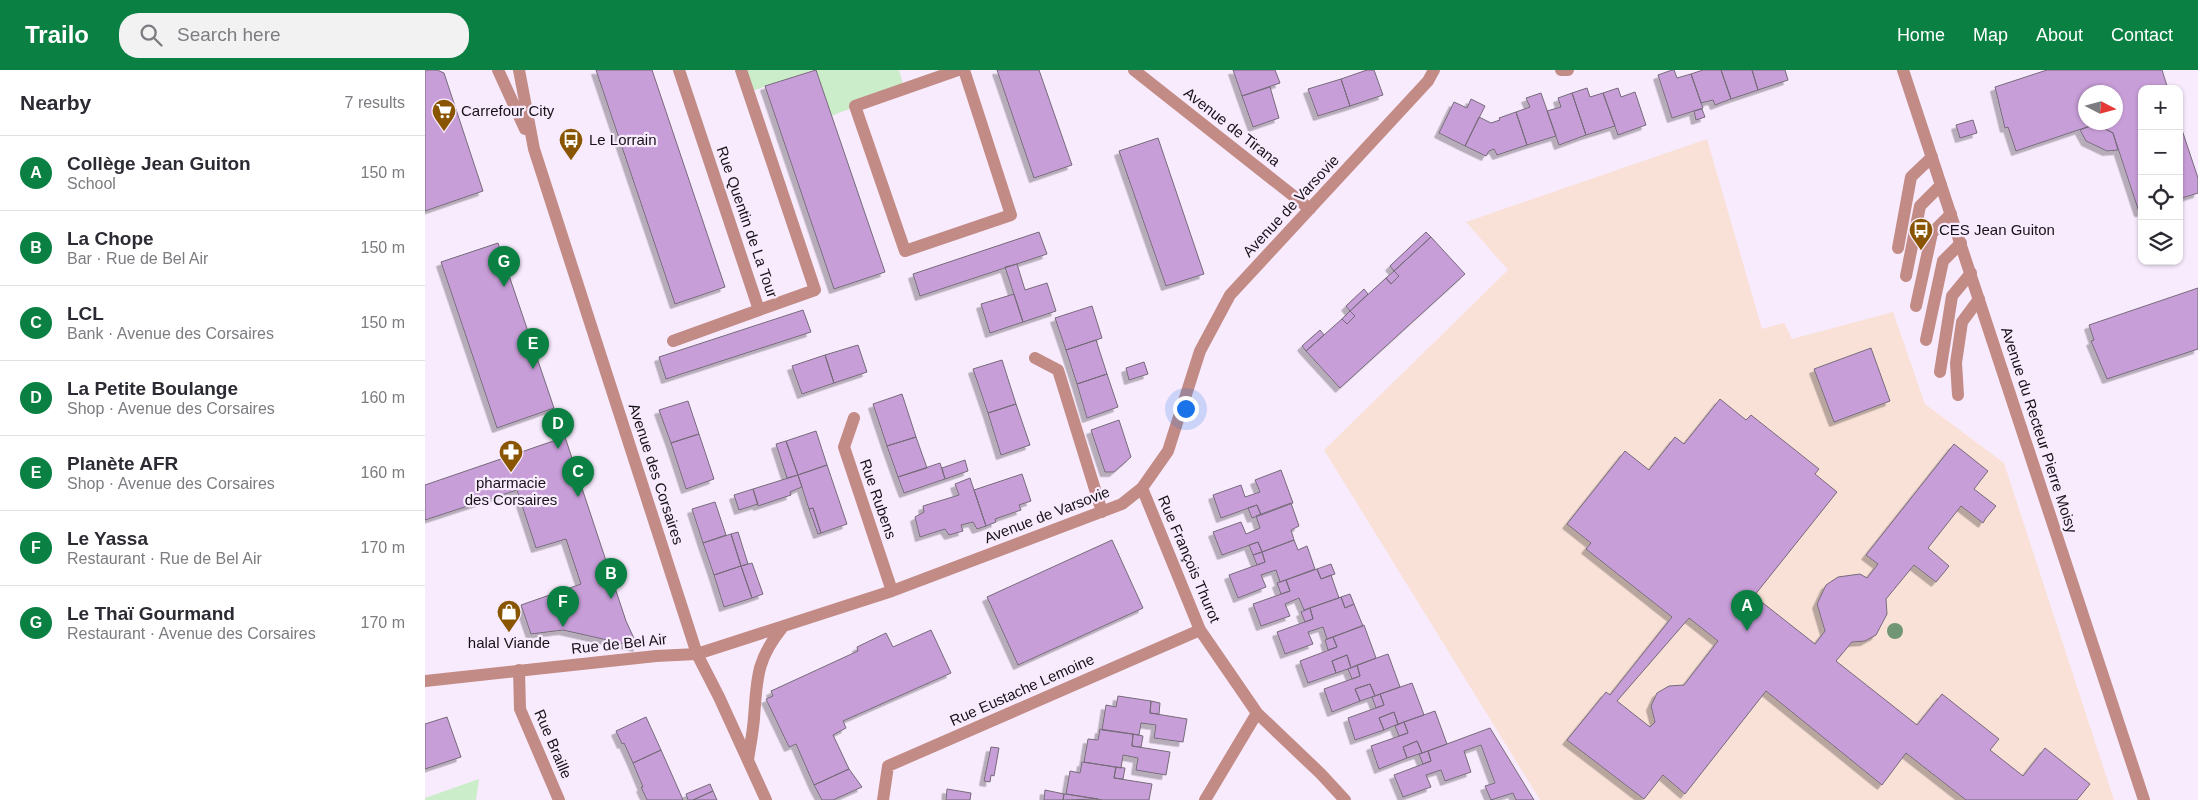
<!DOCTYPE html>
<meta charset="utf-8">
<style>
:root{--surface:#fff;--page:#f2f2f3;--text:#2b2b33;--muted:#7c7c81;--line:#e1e1e2;--accent:#0b8043}
body{margin:0;font-family:Helvetica,sans-serif;background:var(--page);color:var(--text)}
.controls{position:absolute;right:15px;top:15px;display:grid;overflow:hidden;border-radius:10px;box-shadow:0 1px 4px #0004}
.controls button{width:45px;height:45px;display:grid;place-items:center;padding:0;border:0;border-bottom:1px solid var(--line);background:var(--surface);color:var(--text);font:25px sans-serif}
.compass{position:absolute;left:1653px;top:15px;width:45px;height:45px;border-radius:50%;background:var(--surface);box-shadow:0 1px 4px #0004;rotate:96deg}
.you{position:absolute;left:760px;top:338px;width:18px;height:18px;margin:-12px;border:4px solid #fff;border-radius:50%;background:#1a73e8;box-shadow:0 0 0 8px #1a73e833}
.badge{display:grid;place-items:center;width:32px;height:32px;border-radius:50%;background:var(--accent);color:#fff;font-size:16px;font-weight:700}
.pin{position:absolute;translate:-50% -41px;filter:drop-shadow(0 1px 2px #0008)}
.pin::after{content:'';position:absolute;top:26px;width:18px;height:15px;background:inherit;clip-path:polygon(0 0,100% 0,50% 100%)}
.list{margin:0;padding:0;list-style:none}
h2{display:flex;justify-content:space-between;align-items:center;height:65px;margin:0;padding:0 20px;font-size:21px}
h2 small{font-size:16px;font-weight:400;color:var(--muted)}
.list li{display:grid;grid-template-columns:32px 1fr auto;gap:15px;align-items:center;box-sizing:border-box;height:75px;padding:0 20px;border-top:1px solid var(--line)}
.list b{display:block;font-size:19px;white-space:nowrap}
.list p{margin:0;font-size:16px;white-space:nowrap;color:var(--muted)}
.list em{font-size:16px;font-style:normal;color:var(--muted)}
.icon{flex:none;width:28px;height:28px;fill:none;stroke:currentColor;stroke-width:2;stroke-linecap:round;stroke-linejoin:round}
.map{position:relative;flex:none;width:1773px;height:730px;overflow:hidden}
header{display:flex;align-items:center;gap:30px;box-sizing:border-box;height:70px;padding:0 25px;background:var(--accent);color:#fff}
header strong{font-size:24px}
nav{display:flex;gap:28px;margin-inline-start:auto;font-size:18px}
.search{width:350px;height:45px;background:var(--page);display:flex;align-items:center;gap:12px;box-sizing:border-box;padding:0 18px;border-radius:20px;color:var(--muted);font-size:19px}
main{display:flex}
aside{flex:1;background:var(--surface)}
.map>svg:first-child{display:block}
</style>
<header>
<strong>Trailo</strong>
<div class="search"><svg class="icon" aria-label="search" viewBox="0 0 24 24"><circle cx="10" cy="10" r="6"/><path d="M15 15l6 6"/></svg>Search here</div>
<nav><a>Home</a><a>Map</a><a>About</a><a>Contact</a></nav>
</header>
<main>
<aside>
<h2>Nearby<small>7 results</small></h2>
<ul class="list">
<li><span class="badge">A</span><div><b>Collège Jean Guiton</b><p>School</p></div><em>150 m</em></li>
<li><span class="badge">B</span><div><b>La Chope</b><p>Bar · Rue de Bel Air</p></div><em>150 m</em></li>
<li><span class="badge">C</span><div><b>LCL</b><p>Bank · Avenue des Corsaires</p></div><em>150 m</em></li>
<li><span class="badge">D</span><div><b>La Petite Boulange</b><p>Shop · Avenue des Corsaires</p></div><em>160 m</em></li>
<li><span class="badge">E</span><div><b>Planète AFR</b><p>Shop · Avenue des Corsaires</p></div><em>160 m</em></li>
<li><span class="badge">F</span><div><b>Le Yassa</b><p>Restaurant · Rue de Bel Air</p></div><em>170 m</em></li>
<li><span class="badge">G</span><div><b>Le Thaï Gourmand</b><p>Restaurant · Avenue des Corsaires</p></div><em>170 m</em></li>
</ul>
</aside>
<div class="map">
<svg width="1773" height="730" viewBox="0 0 1773 730">
<defs>
<filter id="shadow"><feDropShadow dx="-4.5" dy="4.5" stdDeviation="0" flood-color="#0004"/></filter>
</defs>
<rect width="100%" height="100%" fill="#f8ebfd"/>
<path fill="#f9e1d7" d="M1282 69 1337 259 1359 253 1367 269 1468 242 1500 334 1579 393 1689 730H1115L899 380 1083 200 1041 152Z"/>
<path fill="#cbedc9" d="M316 0H389L324 22Z
M391 0H474L479 18 406 46Z
M54 709 51 730H0V728Z"/>
<path fill="#c89ed8" stroke="#766b7a" fill-rule="evenodd" filter="url(#shadow)" d="M0 0H12L19 3 58 121 0 141Z
M171 0H227L300 217 250 234Z
M391 0 460 202 409 219 340 16Z
M572 0H614L647 95 609 108Z
M808 0H850L855 13 817 26Z
M942 0H949L958 25 925 36 916 9Z
M1247 0H1249L1252 8 1266 4 1278 38 1247 48 1233 5Z
M1278 0H1296L1306 29 1290 35 1288 30 1276 33 1266 4Z
M1296 0H1327L1333 20 1306 29Z
M1327 0H1360L1363 10 1333 20Z
M1622 0H1737L1743 19H1717V142H1714L1688 63 1671 54 1591 81 1583 57 1580 58 1570 17ZM1660 22H1690V52H1660Z
M916 9 925 36 893 46 883 19Z
M845 17 854 48 828 57 817 26Z
M1162 18 1165 27 1178 23 1190 56 1161 65 1147 23Z
M1193 18 1196 27 1210 22 1221 55 1193 65 1178 23Z
M1116 23 1131 66 1102 75 1091 42 1105 37 1101 28Z
M1147 23 1161 65 1134 75 1122 41 1136 37 1133 28Z
M1046 29 1060 36 1040 76 1014 63 1029 32 1042 38Z
M1277 39 1280 47 1271 50 1269 41Z
M1091 42 1102 75 1072 85 1069 79 1064 81 1061 86 1040 76 1054 47 1066 53 1075 50 1074 48Z
M1548 50 1552 63 1535 68 1531 55Z
M1754 51 1773 108V123L1754 129Z
M1671 54 1688 63 1693 80 1682 81 1661 71 1655 60Z
M733 68 779 204 741 216 694 81Z
M614 162 622 184 495 226 488 204Z
M1001 162 1006 167 969 201 965 196Z
M1006 167 1040 204 915 318 881 281 917 249 922 254 930 246 925 241 961 208 966 214 974 206 969 201Z
M73 173 129 338 72 358 16 192Z
M592 194 600 220 622 213 631 241 598 252 580 197Z
M969 201 974 206 966 214 961 208Z
M1773 218V279L1682 309 1666 271 1669 270 1664 255Z
M939 219 943 224 925 241 921 236Z
M589 224 598 252 565 263 556 234Z
M667 236 677 268 641 280 630 248Z
M378 240 386 262 241 309 234 287Z
M925 241 930 246 922 254 917 249Z
M895 260 899 265 881 281 877 276Z
M671 270 682 304 652 314 641 280Z
M433 275 442 302 409 313 400 285Z
M1446 278 1465 331 1409 352 1389 299Z
M400 285 409 313 377 324 367 296Z
M577 290 591 334 563 343 548 299Z
M719 292 723 304 704 310 701 298Z
M682 304 693 337 662 348 652 314Z
M477 324 491 367 462 376 448 334Z
M1295 329 1321 350 1326 345 1394 399 1390 404 1412 422 1329 526 1390 574 1400 561 1392 534 1401 515 1413 507 1435 504 1442 508 1453 494 1441 485 1529 374 1563 401 1549 419 1571 436 1561 448 1558 453 1536 436 1503 478 1524 496 1521 500 1511 512 1489 495 1461 529 1462 544 1451 565 1440 571 1427 572 1411 591 1492 655 1517 624 1574 669 1565 680 1598 706 1620 678 1665 714 1652 730H1541L1481 683 1457 715 1341 621 1260 724 1238 705 1219 729 1142 670 1181 622 1185 625 1247 547 1161 479 1166 473 1142 454 1200 381 1224 400 1250 367 1259 374ZM1264 548 1293 571 1259 615 1244 616 1232 623 1226 636 1230 652 1225 657 1192 631Z
M263 331 274 364 246 373 234 340Z
M591 334 605 375 576 385 563 343Z
M694 350 706 387 689 402H680L666 360Z
M391 361 402 395 373 405 361 371Z
M274 364 289 409 261 419 246 373Z
M140 367 201 551 213 577 138 560 106 564 96 535 156 514 141 469 111 478 92 420 0 450V415Z
M491 367 502 398 473 407 462 376Z
M361 371 373 405 362 408 351 374Z
M540 390 543 401 520 409 517 398Z
M515 393 520 409 479 423 473 407Z
M402 395 422 454 396 463 388 438 384 439 373 405Z
M856 400 868 433 836 445 832 435 796 448 788 425 816 415 820 427 835 422 830 410Z
M597 404 606 431 594 435 596 440 570 449 571 452 561 456 549 420Z
M373 405 377 417 365 422 366 425 333 436 328 419Z
M545 408 561 456 552 459 548 452 536 455 538 461 524 465 520 459 495 467 490 447 499 442 498 436 534 425 530 414Z
M328 419 333 434 314 440 309 425Z
M290 432 301 465 278 473 267 439Z
M866 433 874 456 866 460 869 470 837 482 833 472 797 485 788 462 816 452 821 464 835 458 831 446Z
M832 435 836 445 827 448 823 438Z
M388 438 396 463 393 464 384 439Z
M313 462 323 494 316 496 306 464Z
M306 464 316 496 289 505 278 473Z
M687 470 718 538 593 595 562 527Z
M869 470 873 480 882 476 890 499 855 512 851 500 836 505 841 517 813 528 804 505 840 492 837 482Z
M833 472 837 482 828 485 824 475Z
M837 482 840 492 832 495 828 485Z
M327 493 338 524 327 528 316 496Z
M906 494 910 504 896 509 892 499Z
M316 496 327 528 299 537 289 505Z
M892 499 896 509 906 505 914 528 879 540 874 528 860 534 865 546 836 556 828 534 865 521 861 510Z
M861 510 865 521 856 524 852 513Z
M925 524 929 534 920 538 916 527Z
M916 527 920 538 929 534 938 556 902 569 898 557 883 562 888 574 860 584 852 562 888 549 885 538Z
M885 538 888 549 880 552 876 542Z
M939 555 951 588 926 598 922 585 907 591 911 603 883 613 875 591 912 577 908 567Z
M506 560 526 603 418 651 421 658 408 665 424 699 389 715 371 674 364 677 341 629 348 626 346 621 433 581 432 577 461 563 468 577Z
M908 567 912 577 903 580 900 570Z
M963 584 975 617 950 626 945 614 930 619 935 631 907 642 899 619 935 606 932 595Z
M922 585 926 598 911 603 907 591Z
M932 595 935 606 927 609 923 599Z
M987 613 999 645 973 654 969 642 954 648 959 660 930 670 923 648 959 635 955 624Z
M945 614 950 626 935 631 930 619Z
M955 624 959 635 951 638 947 627Z
M693 626 726 631 725 643 762 649 758 672 729 668 731 655 716 653 714 665 677 660 681 635 691 637Z
M726 631 735 633 734 644 725 643Z
M1010 641 1022 674 997 683 992 671 978 677 982 688 954 699 946 676 983 663 979 652Z
M969 642 973 654 959 660 954 648Z
M22 647 36 687 0 699V654Z
M221 647 236 680 208 693 199 673 197 674 191 661Z
M979 652 983 663 974 666 970 656Z
M1065 658 1109 730H1091L1088 723 1066 730 1060 716 1070 713 1056 675 1039 681 1046 702 1020 711 1016 700 1001 705 1006 717 978 727 969 705 1006 691 1003 681Z
M675 659 708 664 707 676 745 682 741 705 711 700 713 688 698 685 696 698 659 692 663 669 673 670Z
M708 664 718 666 716 677 707 676Z
M992 671 997 683 982 688 978 677Z
M566 677 574 678 569 706 566 705 565 712 559 711Z
M236 680 255 723 258 730H222L216 717H218L208 693Z
M1003 681 1006 691 998 694 994 684Z
M657 692 691 697 689 708 727 714 724 730H678L641 724 645 701 655 703Z
M691 697 700 698 698 709 689 708Z
M424 699 437 717 408 730H397L389 715Z
M285 714 288 721 268 730H263L261 724Z
M522 719 546 723 545 730H521Z
M620 720 639 724 638 730H619Z
M288 721 292 730H268Z
M639 724H641L673 729 638 730Z"/>
<g fill="none" stroke-linecap="round" stroke-linejoin="round">
<path stroke="#c38b85" stroke-width="12" d="M1473 178 1486 107 1507 87
M1481 206 1495 136 1516 115
M1491 236 1507 163 1526 144
M1501 270 1518 191 1536 173
M1515 302 1527 226 1546 203
M1533 325 1531 293 1537 252 1554 229"/>
<path stroke="#c38b85" stroke-width="12" d="M254 0 334 240 390 220 316 0
M533 0 430 36 480 181 586 145 539 0
M709 0 885 139
M1136 0H1143
M1478 0 1719 730
M248 271 334 240
M610 288 633 300 677 442
M429 348 419 377 467 521
M717 418 775 560 832 643 896 704 920 730
M272 584 467 521 697 434 717 418 743 381 775 281 805 225 1003 11 1009 0
M94 600 95 639 134 730
M323 690C325 676 328 662 329 648 332 609 331 590 357 558
M458 730 463 696 775 560
M780 730 832 643"/>
<path stroke="#c38b85" stroke-width="12" d="M73 0 100 59
M94 0 109 79 272 584 294 627 341 730
M0 611 231 586 272 584"/>
</g>
<circle fill="#709676" cx="1470" cy="561" r="8"/>
<defs>
<symbol id="supermarket-pin" viewBox="-11 -11 22 30"><path d="M0 17L-7.5 6A9.5 9.5 0 1 1 7.5 6Z" fill="#895500" stroke="#f8ebfd"/><path d="M-6-5.5h2.5l.6 2H6L4.5 2H-2.5L-4.4-4H-6ZM-1.5 3.2a1.3 1.3 0 1 0 .1 0ZM3 3.2a1.3 1.3 0 1 0 .1 0Z" fill="#fff"/></symbol>
<symbol id="bus-pin" viewBox="-11 -11 22 30"><path d="M0 17L-7.5 6A9.5 9.5 0 1 1 7.5 6Z" fill="#895500" stroke="#f8ebfd"/><path d="M-5-6H5V4H4V6H2V4H-2V6H-4V4H-5ZM-3.5-4V0h7V-4ZM-3.5 1.2v1.5H-2V1.2ZM2 1.2v1.5H3.5V1.2Z" fill="#fff"/></symbol>
<symbol id="pharmacy-pin" viewBox="-11 -11 22 30"><path d="M0 17L-7.5 6A9.5 9.5 0 1 1 7.5 6Z" fill="#895500" stroke="#f8ebfd"/><path d="M-2-6h4v4h4v4h-4v4h-4v-4h-4v-4h4Z" fill="#fff"/></symbol>
<symbol id="shop-pin" viewBox="-11 -11 22 30"><path d="M0 17L-7.5 6A9.5 9.5 0 1 1 7.5 6Z" fill="#895500" stroke="#f8ebfd"/><path d="M-5-2.5h2.3a2.7 3.5 0 0 1 5.4 0H5L5.5 6h-11ZM-1.5-2.5h3a1.5 2.3 0 0 0-3 0Z" fill="#fff"/></symbol>
</defs>
<g fill-rule="evenodd">
<use href="#supermarket-pin" x="5" y="27" width="28" height="38"/>
<use href="#bus-pin" x="132" y="56" width="28" height="38"/>
<use href="#bus-pin" x="1482" y="146" width="28" height="38"/>
<use href="#pharmacy-pin" x="72" y="368" width="28" height="38"/>
<use href="#shop-pin" x="70" y="528" width="28" height="38"/>
</g>
<g text-anchor="middle" stroke-width="4.5" stroke-linejoin="round" paint-order="stroke">
<g font-size="15" fill="#171218" stroke="#f8ebfd" text-anchor="start">
<text x="36" y="46">Carrefour City</text>
<text x="164" y="75">Le Lorrain</text>
<text x="1514" y="165">CES Jean Guiton</text>
<text x="86" y="418" text-anchor="middle">pharmacie<tspan x="86" dy="17">des Corsaires</tspan></text>
<text x="84" y="578" text-anchor="middle">halal Viande</text>
</g>
<g font-size="15" fill="#171218" stroke="#f8ebfd">
<text transform="translate(807 57) rotate(38)" y="5">Avenue de Tirana</text>
<text transform="translate(866 136) rotate(-47)" y="5">Avenue de Varsovie</text>
<text transform="translate(322 152) rotate(71)" y="5">Rue Quentin de La Tour</text>
<text transform="translate(1614 360) rotate(72)" y="5">Avenue du Recteur Pierre Moisy</text>
<text transform="translate(231 404) rotate(72)" y="5">Avenue des Corsaires</text>
<text transform="translate(453 429) rotate(71)" y="5">Rue Rubens</text>
<text transform="translate(622 445) rotate(-21)" y="5">Avenue de Varsovie</text>
<text transform="translate(764 489) rotate(67)" y="5">Rue François Thurot</text>
<text transform="translate(194 574) rotate(-6)" y="5">Rue de Bel Air</text>
<text transform="translate(597 620) rotate(-24)" y="5">Rue Eustache Lemoine</text>
<text transform="translate(128 674) rotate(67)" y="5">Rue Braille</text>
</g>
</g>
</svg>
<div class="controls">
<button>+</button>
<button>−</button>
<button><svg class="icon" aria-label="locate" viewBox="0 0 24 24"><circle cx="12" cy="12" r="6"/><path d="M12 2v4M12 18v4M2 12h4M18 12h4"/></svg></button>
<button><svg class="icon" aria-label="layers" viewBox="0 0 24 24"><path d="M12 4l9 5-9 5-9-5zM3 14l9 5 9-5"/></svg></button>
</div>
<svg class="compass" viewBox="-18 -18 36 36"><path d="M0-13l5 13h-10z" fill="#e53935"/><path d="M0 13l5-13h-10z" fill="#7c7c81"/></svg>
<div class="you"></div>
<div class="pin badge" style="left:1322px;top:561px">A</div>
<div class="pin badge" style="left:186px;top:529px">B</div>
<div class="pin badge" style="left:153px;top:427px">C</div>
<div class="pin badge" style="left:133px;top:379px">D</div>
<div class="pin badge" style="left:108px;top:299px">E</div>
<div class="pin badge" style="left:138px;top:557px">F</div>
<div class="pin badge" style="left:79px;top:217px">G</div>
</div>
</main>
